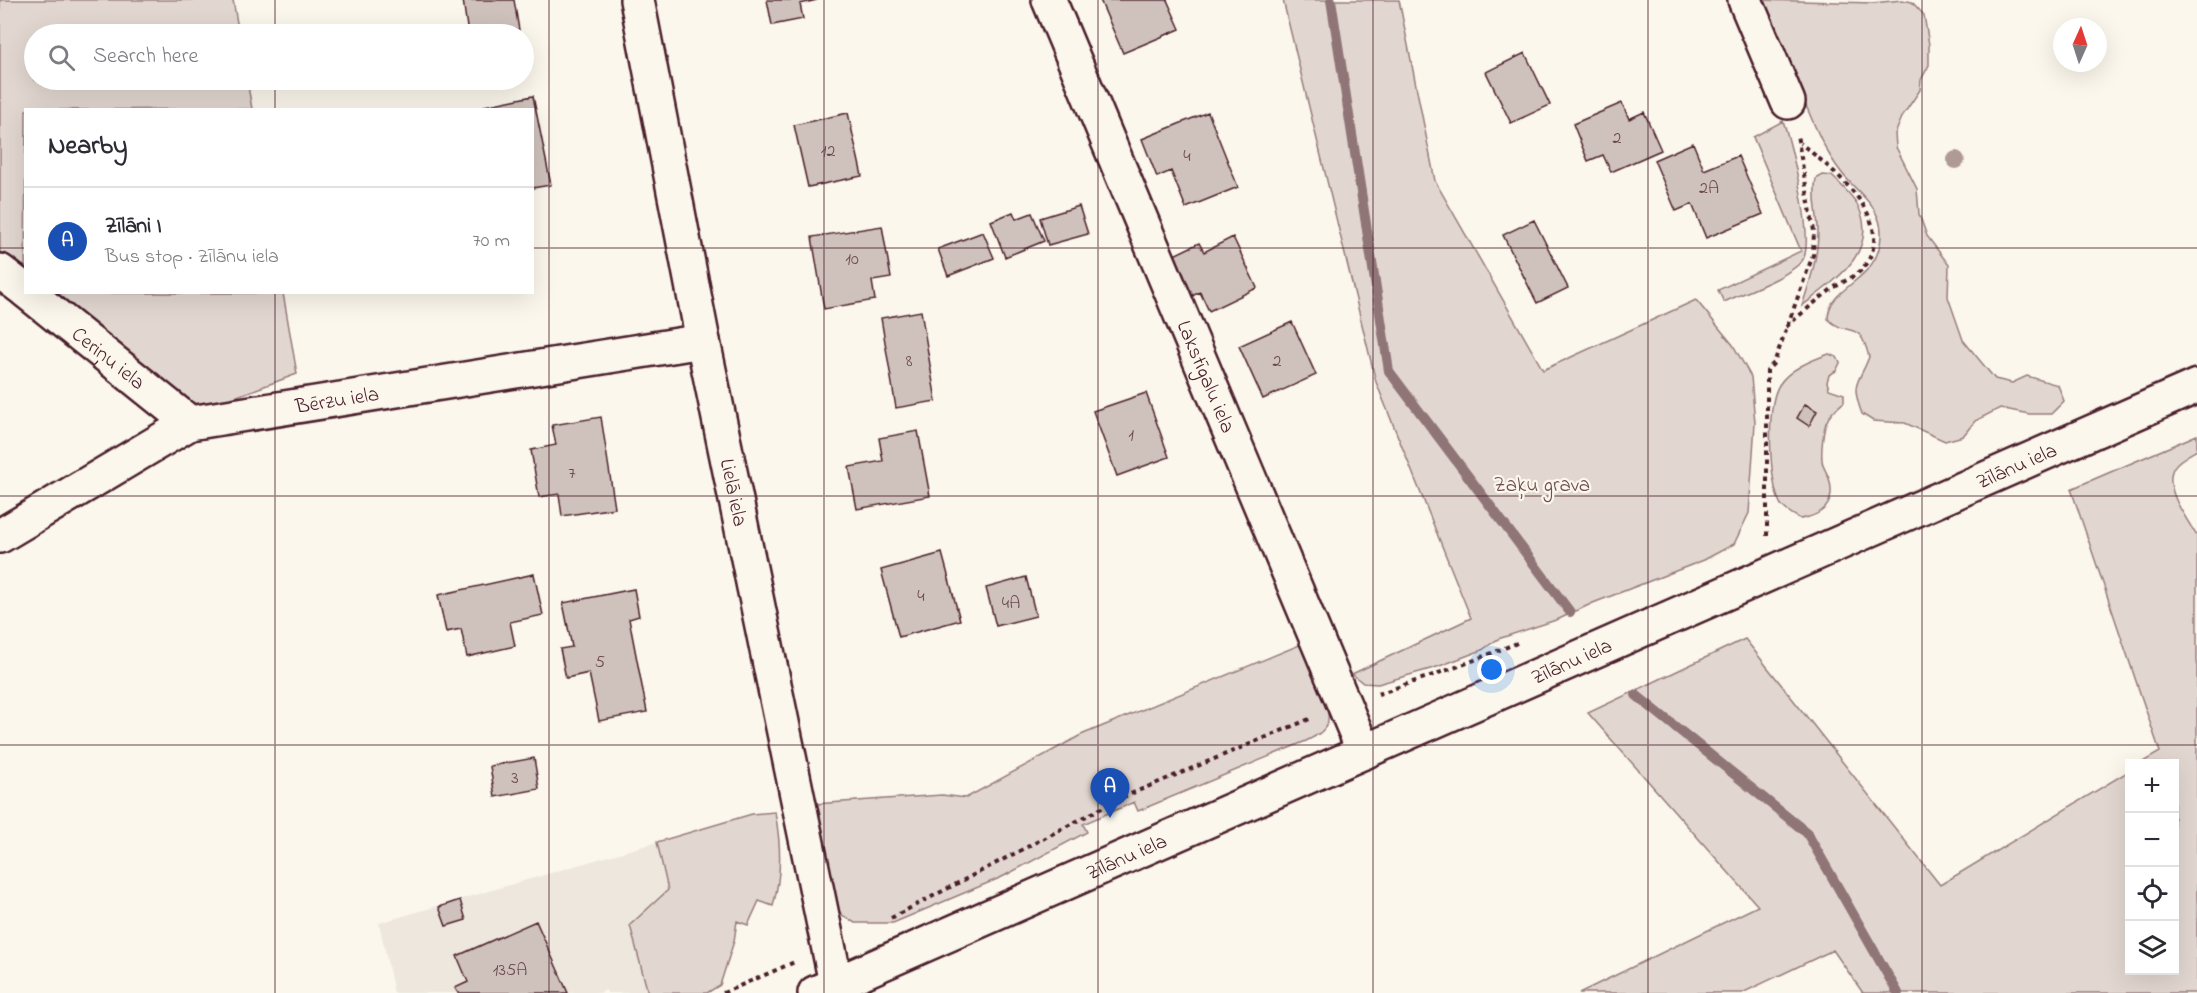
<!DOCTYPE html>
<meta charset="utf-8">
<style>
:root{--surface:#fff;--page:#f7f7f7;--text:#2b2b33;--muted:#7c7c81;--line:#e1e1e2;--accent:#ea580c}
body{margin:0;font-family:"Indie Flower",sans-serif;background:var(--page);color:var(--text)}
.controls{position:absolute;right:18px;bottom:18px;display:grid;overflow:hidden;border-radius:0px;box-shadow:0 6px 24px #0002}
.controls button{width:54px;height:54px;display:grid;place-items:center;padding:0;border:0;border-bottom:2px solid var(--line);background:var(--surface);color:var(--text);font:30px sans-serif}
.compass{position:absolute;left:2053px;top:18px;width:54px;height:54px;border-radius:50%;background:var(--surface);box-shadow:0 6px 24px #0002;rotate:3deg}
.you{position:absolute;left:1492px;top:670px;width:21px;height:21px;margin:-15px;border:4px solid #fff;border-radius:50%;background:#1a73e8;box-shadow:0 0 0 9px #1a73e833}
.badge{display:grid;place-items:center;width:39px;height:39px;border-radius:50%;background:var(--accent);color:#fff;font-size:20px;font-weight:700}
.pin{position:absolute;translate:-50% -50px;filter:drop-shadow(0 2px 3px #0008)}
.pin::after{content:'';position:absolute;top:32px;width:21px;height:18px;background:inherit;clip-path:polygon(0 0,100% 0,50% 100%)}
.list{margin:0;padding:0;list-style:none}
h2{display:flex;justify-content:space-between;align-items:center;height:78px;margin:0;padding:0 24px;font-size:26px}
h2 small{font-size:20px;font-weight:400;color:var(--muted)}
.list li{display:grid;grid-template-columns:39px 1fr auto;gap:18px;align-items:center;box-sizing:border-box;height:108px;padding:0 24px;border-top:2px solid var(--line)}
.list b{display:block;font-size:22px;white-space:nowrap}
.list p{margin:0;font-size:20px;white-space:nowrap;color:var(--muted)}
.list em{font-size:20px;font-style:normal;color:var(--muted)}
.icon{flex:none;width:33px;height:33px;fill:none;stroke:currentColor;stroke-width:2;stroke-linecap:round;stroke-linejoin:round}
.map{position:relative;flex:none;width:2197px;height:993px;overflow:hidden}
.search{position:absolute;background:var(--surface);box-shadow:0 6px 24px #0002;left:24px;top:24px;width:510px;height:66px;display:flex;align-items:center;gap:15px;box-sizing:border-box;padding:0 21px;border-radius:33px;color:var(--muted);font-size:22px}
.panel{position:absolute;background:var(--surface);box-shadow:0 6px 24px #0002;left:24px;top:108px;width:510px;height:186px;border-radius:0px}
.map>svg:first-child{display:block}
</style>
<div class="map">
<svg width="2197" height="993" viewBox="0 0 2197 993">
<rect width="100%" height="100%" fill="#fbf7ec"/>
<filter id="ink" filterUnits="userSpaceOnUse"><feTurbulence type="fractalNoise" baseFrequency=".0167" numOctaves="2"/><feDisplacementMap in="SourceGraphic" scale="12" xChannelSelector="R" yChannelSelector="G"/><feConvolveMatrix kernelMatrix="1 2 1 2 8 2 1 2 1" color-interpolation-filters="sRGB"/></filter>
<g filter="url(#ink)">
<path fill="#eee7de" d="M657 842 668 890 630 925 648 993H607L606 990 600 993H394L379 923Z"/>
<path fill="#e2d7d0" stroke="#967b7e" stroke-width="1.5" d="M0 0H233L239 34H34V80H247L252 109 26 110 25 287 0 267Z
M1283 0H1399L1435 181 1543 370 1696 300 1733 345 1751 377 1755 423 1749 513 1734 544 1704 560 1593 603 1559 619 1498 639 1482 650 1437 667 1378 684 1363 683 1352 674 1471 618 1376 382Z
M1757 0 1872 3 1902 0 1912 2 1924 15 1929 45V65L1921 80 1920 90 1903 115 1895 134 1896 147 1917 189 1919 214 1927 236 1949 265 1948 297 1963 340 1995 379 2012 383 2027 376 2058 385 2064 401 2051 414H2029L2000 408 1975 421 1963 436 1945 441 1905 423 1873 421 1862 414C1850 381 1858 386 1869 357 1859 317 1849 339 1828 319 1828 284 1879 283 1881 236 1883 207 1856 192 1841 172 1821 146 1811 116 1798 87 1784 58 1771 29 1757 0Z
M1783 121C1791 143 1816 244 1802 261 1787 278 1745 292 1724 302L1718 290 1801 251 1753 137Z
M1823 175 1832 176C1840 184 1851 194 1857 204 1882 251 1834 281 1802 306 1810 281 1818 258 1818 231 1818 213 1812 197 1816 179Z
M33 293H283L297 374 191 413Z
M1829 354 1837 357 1840 363 1836 371 1829 375 1827 382 1829 389 1844 394V402C1837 408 1829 414 1826 423 1823 432 1820 456 1823 465 1825 471 1829 476 1830 482 1835 505 1822 515 1801 519 1794 515 1783 510 1780 503 1769 482 1766 406 1779 385 1789 369 1812 360 1829 354Z
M2197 435V450C2190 454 2178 460 2174 467 2162 487 2187 519 2197 536V993H1863L1833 950 1742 993H1579L1758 906 1588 713 1745 639 1940 885 2129 771 2130 970H2174V764L2141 763 2160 752 2071 489Z
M1302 644C1309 661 1334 707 1327 724 1323 733 1314 737 1306 741L1138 811 1134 802 1083 824 1087 832 1002 877 893 923H855L842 915 833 903 815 804 942 795 966 798 1081 735Z
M775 812C781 845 782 873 773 906L759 901 748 925 737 921 734 941 720 985 707 993H648L630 925 668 890 657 842 752 814Z"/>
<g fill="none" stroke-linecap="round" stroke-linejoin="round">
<path stroke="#907477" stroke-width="10" d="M1331 0 1389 371 1570 612
M1636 695 1807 833 1898 993"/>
</g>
<path fill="#cfc2bc" stroke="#4a1f2b" stroke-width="1.5" d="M463 0H514L519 30 468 34Z
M767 0H817L800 4 803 19 772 25Z
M1100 0H1167L1180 29 1123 53Z
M1525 53 1550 105 1511 123 1486 72Z
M533 96 551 185 532 188V110H485L484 106Z
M1622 103 1629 119 1644 112 1661 150 1611 172 1603 155 1588 161 1573 124Z
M1208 112 1238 187 1186 208 1171 171 1157 177 1142 139Z
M848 113 862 176 808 187 794 125Z
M1693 143 1704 170 1738 156 1763 214 1706 238 1692 204 1676 211 1654 160Z
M1079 206 1088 234 1048 245 1040 218Z
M1013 212 1016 219 1032 213 1044 241 1005 257 991 221Z
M1534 220 1568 288 1537 303 1503 235Z
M882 226 891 278 872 281 875 300 824 309 812 237Z
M983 232 994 258 948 276 938 249Z
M1233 237 1257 288 1209 311 1200 292 1190 297 1170 257 1199 243 1204 252Z
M921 311 936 401 896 408 881 318Z
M1292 322 1316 375 1263 399 1239 346Z
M1146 393 1169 457 1117 476 1093 411Z
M1805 404 1817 411 1809 426 1797 418Z
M601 417 615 508 562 516 559 494 539 497 531 450 556 445 552 425Z
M918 431 930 496 857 509 849 467 883 461 879 438Z
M942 553 960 620 899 637 881 570Z
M534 574 543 615 510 622 515 646 467 657 461 629 446 632 438 595Z
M1026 577 1036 616 996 626 986 588Z
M634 589 639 616 629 619 647 712 599 721 589 673 566 678 560 649 572 647 563 603Z
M534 758 539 789 495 797 490 766Z
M460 900 466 920 446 926 439 907Z
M536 921 568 993H458L455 988 468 982 457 956Z"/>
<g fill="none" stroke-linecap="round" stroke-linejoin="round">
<defs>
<g id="minor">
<path id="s1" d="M637 0 703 341 838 993"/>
<path id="s2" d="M1049 0 1364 752"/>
<path d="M1745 0 1788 102"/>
<path d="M0 271 26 291"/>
<path id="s3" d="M27 292 190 423"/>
<path id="s4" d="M0 536 190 423 703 341"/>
</g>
<g id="highway">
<path id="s5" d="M815 993 2197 386"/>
</g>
</defs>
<use href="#minor" stroke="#4a1f2b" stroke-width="38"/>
<use href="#highway" stroke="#4a1f2b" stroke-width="38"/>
<path stroke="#4a1f2b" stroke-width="4" stroke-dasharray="4.5 4.5" stroke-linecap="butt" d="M1786 327C1801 314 1816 301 1832 289 1841 282 1856 277 1863 268 1901 221 1832 169 1800 143
M1767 536V370L1774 363 1813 255 1814 231 1797 135
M1378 694 1462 665 1517 643
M891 918 1121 798 1312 718
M723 993 797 961"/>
<use href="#minor" stroke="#fbf7ec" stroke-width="33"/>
<use href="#highway" stroke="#fbf7ec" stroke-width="33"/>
</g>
<circle fill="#af9a98" cx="1956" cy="160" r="9"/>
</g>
<path fill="none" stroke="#4a1f2b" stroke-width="1.5" stroke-opacity="0.55" d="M275 0V34M549 0V993M824 0V993M1098 0V993M1373 0V993M1648 0V993M1922 0V993M275 80V110M0 248H26M532 248H2197M275 292V993M0 496H2197M0 745H2197"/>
<g text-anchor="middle" stroke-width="4.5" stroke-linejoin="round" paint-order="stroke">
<g font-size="18" fill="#6b484f">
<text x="1617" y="143">2</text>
<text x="828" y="156">12</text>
<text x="1187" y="161">4</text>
<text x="1709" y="193">2A</text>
<text x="852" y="264">10</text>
<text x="909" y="366">8</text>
<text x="1277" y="366">2</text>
<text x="1131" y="440">1</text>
<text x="572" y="478">7</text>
<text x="921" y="601">4</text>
<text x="1011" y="608">4A</text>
<text x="600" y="667">5</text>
<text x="515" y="783">3</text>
<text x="510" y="975">135A</text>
</g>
<g font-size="21" fill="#4a1f2b" stroke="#fbf7ec">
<text dy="7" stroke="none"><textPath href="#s3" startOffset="105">Ceriņu iela</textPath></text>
<text dy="7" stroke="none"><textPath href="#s2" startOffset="408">Lakstīgalu iela</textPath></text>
<text dy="7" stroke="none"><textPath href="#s4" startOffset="370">Bērzu iela</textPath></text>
<text dy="7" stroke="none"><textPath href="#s5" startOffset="1312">Zīlānu iela</textPath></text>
<text dy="7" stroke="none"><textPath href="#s1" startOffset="502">Lielā iela</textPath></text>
<text dy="7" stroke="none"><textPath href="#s5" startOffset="826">Zīlānu iela</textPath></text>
<text dy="7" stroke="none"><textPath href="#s5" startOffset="340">Zīlānu iela</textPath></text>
</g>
<g font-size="21" fill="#704d54" stroke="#fbf7ec">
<text x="1542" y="491">Zaķu grava</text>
</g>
</g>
</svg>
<div class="controls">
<button>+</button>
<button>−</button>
<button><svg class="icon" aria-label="locate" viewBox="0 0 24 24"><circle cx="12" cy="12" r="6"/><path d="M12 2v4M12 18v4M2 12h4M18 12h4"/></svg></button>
<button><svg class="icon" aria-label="layers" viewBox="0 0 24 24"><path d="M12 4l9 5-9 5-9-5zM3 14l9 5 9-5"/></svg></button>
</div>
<svg class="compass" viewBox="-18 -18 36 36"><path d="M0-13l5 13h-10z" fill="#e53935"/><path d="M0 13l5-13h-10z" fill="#7c7c81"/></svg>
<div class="you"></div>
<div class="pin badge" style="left:1110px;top:818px;background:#1a4fb4">A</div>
<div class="search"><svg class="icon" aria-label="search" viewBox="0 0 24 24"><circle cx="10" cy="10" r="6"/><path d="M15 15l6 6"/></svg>Search here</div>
<section class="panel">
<h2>Nearby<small></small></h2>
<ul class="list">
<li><span class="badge" style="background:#1a4fb4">A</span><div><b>Zīlāni I</b><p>Bus stop · Zīlānu iela</p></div><em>70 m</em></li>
</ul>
</section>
</div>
